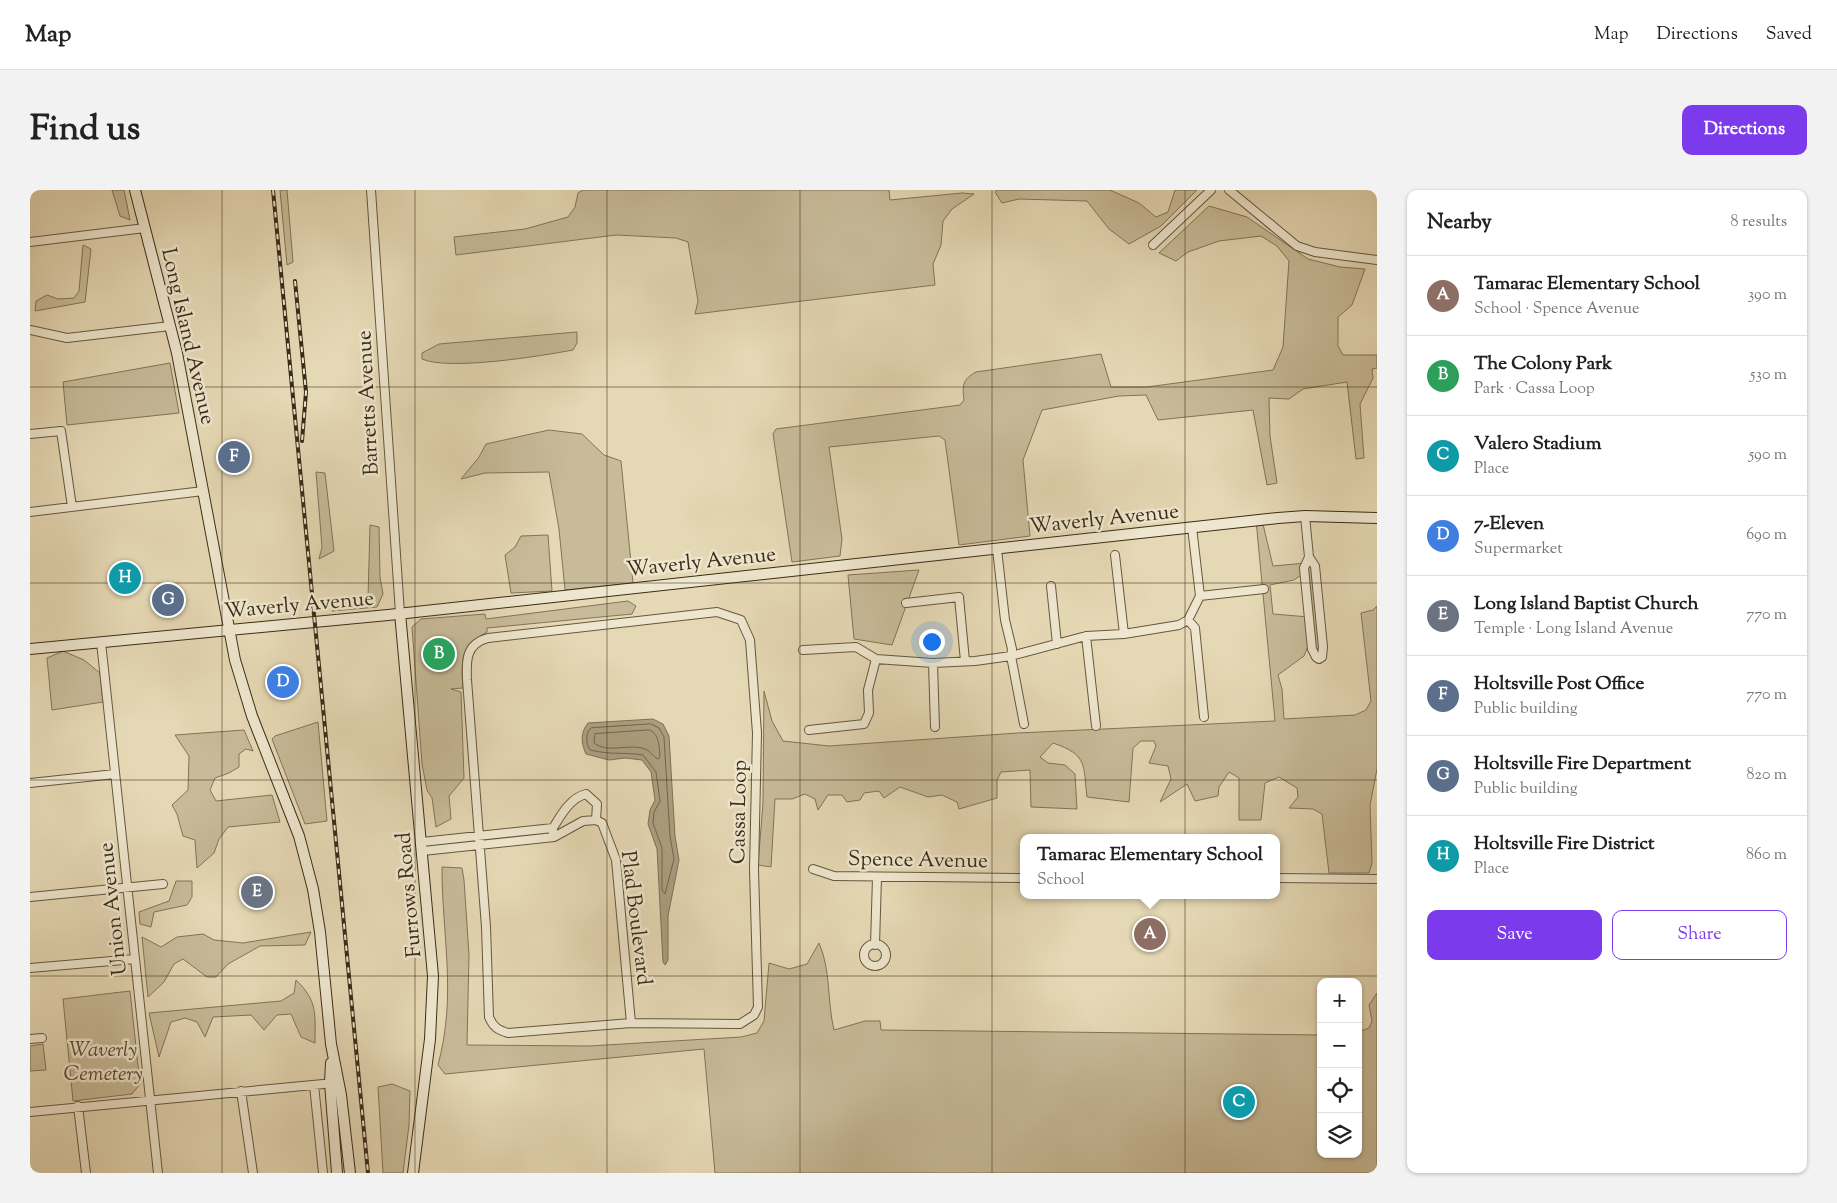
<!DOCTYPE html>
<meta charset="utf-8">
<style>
:root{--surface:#fff;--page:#f2f2f2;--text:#222;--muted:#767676;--line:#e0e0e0;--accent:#7c3aed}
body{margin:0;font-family:"Sorts Mill Goudy",serif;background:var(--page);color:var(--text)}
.controls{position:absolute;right:15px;bottom:15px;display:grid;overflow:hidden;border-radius:10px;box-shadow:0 1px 4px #0004}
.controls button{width:45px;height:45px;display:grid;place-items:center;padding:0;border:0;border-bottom:1px solid var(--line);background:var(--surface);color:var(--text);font:25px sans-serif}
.you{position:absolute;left:901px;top:451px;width:18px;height:18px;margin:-12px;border:4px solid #fff;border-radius:50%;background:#1a73e8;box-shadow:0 0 0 8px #1a73e833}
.badge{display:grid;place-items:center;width:32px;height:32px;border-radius:50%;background:var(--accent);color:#fff;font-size:16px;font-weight:700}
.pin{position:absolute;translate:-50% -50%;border:2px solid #fff;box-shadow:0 1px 5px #0006}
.popup{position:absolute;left:990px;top:644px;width:260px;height:65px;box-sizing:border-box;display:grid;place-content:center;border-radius:10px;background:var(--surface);filter:drop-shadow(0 1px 4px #0005);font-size:16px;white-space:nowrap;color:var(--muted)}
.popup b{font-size:19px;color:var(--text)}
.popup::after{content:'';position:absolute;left:50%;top:100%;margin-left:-10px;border:10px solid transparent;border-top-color:var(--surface)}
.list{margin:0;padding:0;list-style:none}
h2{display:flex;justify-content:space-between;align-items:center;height:65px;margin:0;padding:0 20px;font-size:21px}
h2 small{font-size:16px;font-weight:400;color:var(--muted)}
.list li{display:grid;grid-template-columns:32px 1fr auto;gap:15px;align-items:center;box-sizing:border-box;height:80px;padding:0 20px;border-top:1px solid var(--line)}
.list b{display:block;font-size:19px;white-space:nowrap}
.list p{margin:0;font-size:16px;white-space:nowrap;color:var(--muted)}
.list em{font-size:16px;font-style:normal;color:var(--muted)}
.actions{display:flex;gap:10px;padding:15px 20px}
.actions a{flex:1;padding:11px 0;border:1px solid var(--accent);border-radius:10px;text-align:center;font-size:18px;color:var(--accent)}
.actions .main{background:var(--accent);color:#fff}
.icon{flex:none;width:28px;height:28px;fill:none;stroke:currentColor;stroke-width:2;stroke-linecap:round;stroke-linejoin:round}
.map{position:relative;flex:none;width:1347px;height:983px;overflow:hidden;border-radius:10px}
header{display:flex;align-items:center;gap:30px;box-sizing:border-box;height:70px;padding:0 25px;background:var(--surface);border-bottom:1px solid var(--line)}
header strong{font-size:24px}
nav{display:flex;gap:28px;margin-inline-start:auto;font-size:18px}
.intro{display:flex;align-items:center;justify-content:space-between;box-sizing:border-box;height:120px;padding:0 30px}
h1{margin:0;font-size:35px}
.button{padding:12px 22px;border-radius:10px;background:var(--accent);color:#fff;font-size:18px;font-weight:700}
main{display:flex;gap:30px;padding:0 30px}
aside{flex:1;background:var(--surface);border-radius:10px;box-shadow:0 1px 4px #0004}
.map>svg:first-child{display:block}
</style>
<header>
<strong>Map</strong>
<nav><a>Map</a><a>Directions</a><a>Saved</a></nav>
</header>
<div class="intro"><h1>Find us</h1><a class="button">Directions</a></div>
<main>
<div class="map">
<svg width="1347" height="983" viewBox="0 0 1347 983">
<rect width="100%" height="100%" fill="#e5d8b4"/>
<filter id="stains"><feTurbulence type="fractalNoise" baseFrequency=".004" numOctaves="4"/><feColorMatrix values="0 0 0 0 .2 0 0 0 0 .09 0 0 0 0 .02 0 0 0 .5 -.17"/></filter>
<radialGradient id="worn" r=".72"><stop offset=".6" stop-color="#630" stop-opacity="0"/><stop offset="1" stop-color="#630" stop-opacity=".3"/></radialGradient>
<path fill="#c8bb99" stroke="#827458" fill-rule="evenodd" d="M82 0H94L100 30 90 26Z
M250 0H257L263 72 257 75Z
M553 0H859L860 10 932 3 944 4 922 19 913 31 911 55 903 74 905 95 665 124 668 111 658 52 646 48 586 45 426 65 424 47 495 39 538 27 545 17 548 3Z
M967 0H1080L1109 13 1126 27 1138 22 1145 0H1167L1131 36 1099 54 1079 39 1057 11 989 9 972 13 965 2Z
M1179 16 1217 27 1278 69 1310 77 1335 79 1322 115 1308 127V156L1313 165H1347V178L1342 179 1343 188 1330 214 1334 268 1326 269 1317 192 1273 199 1259 209 1239 208 1240 246 1247 293 1237 295 1223 220 1128 230 1116 205 1089 206 1012 220 993 270 1000 346 929 355 915 250 909 246 799 257 812 349 810 366 762 372 743 244 746 239 930 215 934 210C932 195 933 189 946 182L1071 164 1081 197H1117L1243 180 1253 157 1259 71 1247 56 1231 46 1189 51 1158 62 1146 71 1129 63Z
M53 55 61 59 55 112 5 121 6 111 17 105 28 109 44 108 49 101Z
M547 142V153L543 160C511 166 419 181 392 169V163L409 154Z
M140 173 149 223 37 235 33 192Z
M519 240 552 244 574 265 591 271 603 393 535 400 529 339 519 282 455 283 431 289 449 267 456 254Z
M286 282 295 283 304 361 289 369 292 357Z
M1226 330H1232L1243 376 1276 373 1285 376 1293 457 1289 469 1280 451 1274 466 1248 485 1252 499 1254 529 1325 525 1336 520 1341 511 1331 423 1343 420 1347 416V579L1340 615 1342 673 1339 683H1299L1292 624 1283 619 1259 618 1268 607 1267 598 1249 587 1235 593 1231 630H1209V588L1199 582 1189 597 1188 606 1165 611 1157 594 1130 612 1141 589 1138 576 1119 573 1126 556 1124 551H1111L1103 558 1099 612 1057 607C1053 574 1058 565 1023 553L1010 567 1018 573 1035 575 1045 584 1047 619 1001 617 1000 580 971 582 967 590V608L929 619 927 612 912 605 898 607 870 597 854 608 849 601 834 603 830 610 817 612 812 605H798L788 620 785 609 775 604 762 609H745L741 677 728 675 733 613 734 501 742 531 753 551 799 556 988 543 1245 531ZM1274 383 1279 427 1243 424 1240 395 1264 390Z
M340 335 349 337 350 387 353 404 347 417 302 421 338 408Z
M518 345 522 401 481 403 475 365 485 357 491 346Z
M889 380 862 455 824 449 818 385Z
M598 411 606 416 602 424 457 438V442C430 456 431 471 433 498L421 499 431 502 434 588 419 606 421 629 406 637 402 608 397 600 392 574 382 437 391 429 455 424 456 429Z
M33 461 54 470 70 483 73 512 22 520 17 468Z
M288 532 297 631 275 634 242 549 245 546Z
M214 540 223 561 216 559 209 564V577L199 583 185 588 180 600 186 611 242 605 250 632 198 637 189 649 184 663 167 678 165 650 153 646 147 624 142 615 158 600 159 566 145 545Z
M412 677 432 678 434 690 439 765 437 855 559 856 711 847 727 843 734 831 739 773 759 779 777 774 789 753C801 780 797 811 804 840L835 831H850L851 840 1291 845V964H1328V842L1339 838 1342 831 1339 815 1347 803V983H685L674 859 415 884 408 875C427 804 412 748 412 677Z
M146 691H162V707L157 715 124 722 121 737 110 734 109 722 139 711Z
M281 742 275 755 230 756 198 774 186 787H177L153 769 144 774 134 792 118 807 112 747 131 757 147 747 173 744 184 750 213 753Z
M266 790C288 811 285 824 285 853L271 847 261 824 247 825 234 840 221 825 183 827 175 847 167 832 155 828 141 832 129 867 119 823 251 811 264 803Z
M100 801 110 894 102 904 43 911 33 809Z
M13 854 16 880 0 881V856Z
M362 894 380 901 379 935 373 983H353L348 897Z"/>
<path fill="#ab9e7f" stroke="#7e7055" d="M623 529 633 534 639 546 645 646 649 670 638 726V770L635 775 633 772 627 659 618 634 620 620 625 610 621 582 612 570 595 568 579 570 556 564C551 553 550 543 558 533Z"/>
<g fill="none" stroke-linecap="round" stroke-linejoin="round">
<path stroke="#73654b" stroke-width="1" d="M621 534 629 538 634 547 640 646 644 669 635 704 632 700V658L623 633 624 622 630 611 626 582 613 565C594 562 580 565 560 560 556 554 555 543 561 538Z
M620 540C630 545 629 557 630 567L628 569C623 567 621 561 615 559 599 553 578 564 564 553L565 544Z"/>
<defs>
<path id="street" d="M341 0 370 423
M1199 0 1267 56 1285 62 1347 70
M0 52 115 38
M1123 55 1181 0
M0 140 37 148 140 136
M0 244 31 241 42 317
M0 322 173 301
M1275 326 1279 367 1285 376 1293 457 1292 467 1289 469 1286 467 1282 459 1274 378 1279 367
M967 359 975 430 982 459 981 466 994 534
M1085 365 1094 444
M1021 396 1027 454
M1170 406 1234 399
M876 413 929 407 935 471
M687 422 711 430 720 450 727 543 724 680 728 817 724 825 710 834 601 833 478 843C468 840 463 837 459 827L456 737 437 490C436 470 436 454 458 448Z
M1158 430 1165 438 1174 527
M1056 446 1066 536
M71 452 128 983
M773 460 826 457 846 469 903 473 945 471 981 466 1056 446 1094 444 1149 435 1158 430 1170 406 1162 337
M903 473 905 537
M779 540 834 534 839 523 838 500 846 469
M0 593 85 584
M523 643V638C531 625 540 608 556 604L567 614 566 630
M392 652 523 638
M393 661 524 647 553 631 566 630 572 633 586 670 601 833
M783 679 804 686 994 688
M1246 688 1347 689
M0 707 133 694
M834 765a11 11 0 1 1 22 0a11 11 0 1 1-22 0Z
M845 755 847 687
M0 778 105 769
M0 849 12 848
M284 895 293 983
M211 901 223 983
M48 916 56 983
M0 922 304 893"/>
<path id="secondary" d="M105 0 147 163 205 470 222 526 269 646 283 699 290 742 301 854 311 905 320 983
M370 423 403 786 400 849 383 983
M0 459 358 425 1248 328 1275 326 1347 328
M301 873 300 893 307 983"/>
</defs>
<use href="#street" stroke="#66573e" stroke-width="10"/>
<use href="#secondary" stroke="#3b2c17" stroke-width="12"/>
<use href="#street" stroke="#eee6ce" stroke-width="8"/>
<use href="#secondary" stroke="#eee6ce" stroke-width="10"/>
<defs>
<path id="rail" d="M243 0 338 983
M265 91 276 202 272 251"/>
</defs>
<use href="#rail" stroke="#3b2c17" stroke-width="4"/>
<use href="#rail" stroke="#eee6ce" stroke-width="2" stroke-dasharray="5.5" stroke-linecap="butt"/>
</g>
<path fill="none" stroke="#3b2c17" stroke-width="1" stroke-opacity="0.55" d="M192 0V983M385 0V983M577 0V983M770 0V983M962 0V983M1155 0V983M0 197H1347M0 393H1347M0 590H1347M0 786H1347"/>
<g text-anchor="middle" stroke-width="5" stroke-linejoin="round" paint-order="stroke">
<g font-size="21" fill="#3b2c17" stroke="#eee6ce">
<text transform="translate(159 146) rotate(77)" y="7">Long Island Avenue</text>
<text transform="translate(337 213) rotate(-93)" y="7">Barretts Avenue</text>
<text transform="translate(1074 328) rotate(-6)" y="7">Waverly Avenue</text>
<text transform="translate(671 371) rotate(-6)" y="7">Waverly Avenue</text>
<text transform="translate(269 414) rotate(-5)" y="7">Waverly Avenue</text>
<text transform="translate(708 622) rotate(-89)" y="7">Cassa Loop</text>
<text transform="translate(888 669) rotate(1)" y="7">Spence Avenue</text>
<text transform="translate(378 705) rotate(-95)" y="7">Furrows Road</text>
<text transform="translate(82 719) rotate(-96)" y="7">Union Avenue</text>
<text transform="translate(607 728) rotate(83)" y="7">Plad Boulevard</text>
</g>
<g font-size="21" font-style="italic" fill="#574931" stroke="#eee6ce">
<text x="73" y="866">Waverly<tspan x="73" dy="24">Cemetery</tspan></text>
</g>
</g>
<rect width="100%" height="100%" filter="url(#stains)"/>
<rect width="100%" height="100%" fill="url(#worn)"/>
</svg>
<div class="controls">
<button>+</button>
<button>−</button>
<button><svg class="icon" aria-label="locate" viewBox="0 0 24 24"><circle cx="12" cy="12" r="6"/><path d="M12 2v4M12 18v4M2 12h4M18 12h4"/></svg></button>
<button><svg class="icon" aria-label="layers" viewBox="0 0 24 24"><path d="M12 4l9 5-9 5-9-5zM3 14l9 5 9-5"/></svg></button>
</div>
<div class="you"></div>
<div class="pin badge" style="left:1120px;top:744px;background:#8d6e63">A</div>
<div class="popup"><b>Tamarac Elementary School</b>School</div>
<div class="pin badge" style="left:409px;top:464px;background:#2e9e5b">B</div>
<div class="pin badge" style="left:1209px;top:912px;background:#0f9aa8">C</div>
<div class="pin badge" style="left:253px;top:492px;background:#3f7fe0">D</div>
<div class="pin badge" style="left:227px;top:702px;background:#6b7280">E</div>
<div class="pin badge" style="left:204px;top:267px;background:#5c6f8a">F</div>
<div class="pin badge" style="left:138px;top:410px;background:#5c6f8a">G</div>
<div class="pin badge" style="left:95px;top:388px;background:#0f9aa8">H</div>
</div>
<aside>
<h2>Nearby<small>8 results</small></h2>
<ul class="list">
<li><span class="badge" style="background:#8d6e63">A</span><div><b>Tamarac Elementary School</b><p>School · Spence Avenue</p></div><em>390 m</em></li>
<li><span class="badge" style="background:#2e9e5b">B</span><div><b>The Colony Park</b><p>Park · Cassa Loop</p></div><em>530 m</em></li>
<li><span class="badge" style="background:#0f9aa8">C</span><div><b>Valero Stadium</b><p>Place</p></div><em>590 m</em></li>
<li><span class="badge" style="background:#3f7fe0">D</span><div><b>7-Eleven</b><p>Supermarket</p></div><em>690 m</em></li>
<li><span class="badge" style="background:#6b7280">E</span><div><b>Long Island Baptist Church</b><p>Temple · Long Island Avenue</p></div><em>770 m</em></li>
<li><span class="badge" style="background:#5c6f8a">F</span><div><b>Holtsville Post Office</b><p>Public building</p></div><em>770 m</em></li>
<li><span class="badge" style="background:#5c6f8a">G</span><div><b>Holtsville Fire Department</b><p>Public building</p></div><em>820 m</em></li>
<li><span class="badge" style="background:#0f9aa8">H</span><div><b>Holtsville Fire District</b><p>Place</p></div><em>860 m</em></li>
</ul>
<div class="actions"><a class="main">Save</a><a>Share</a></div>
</aside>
</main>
